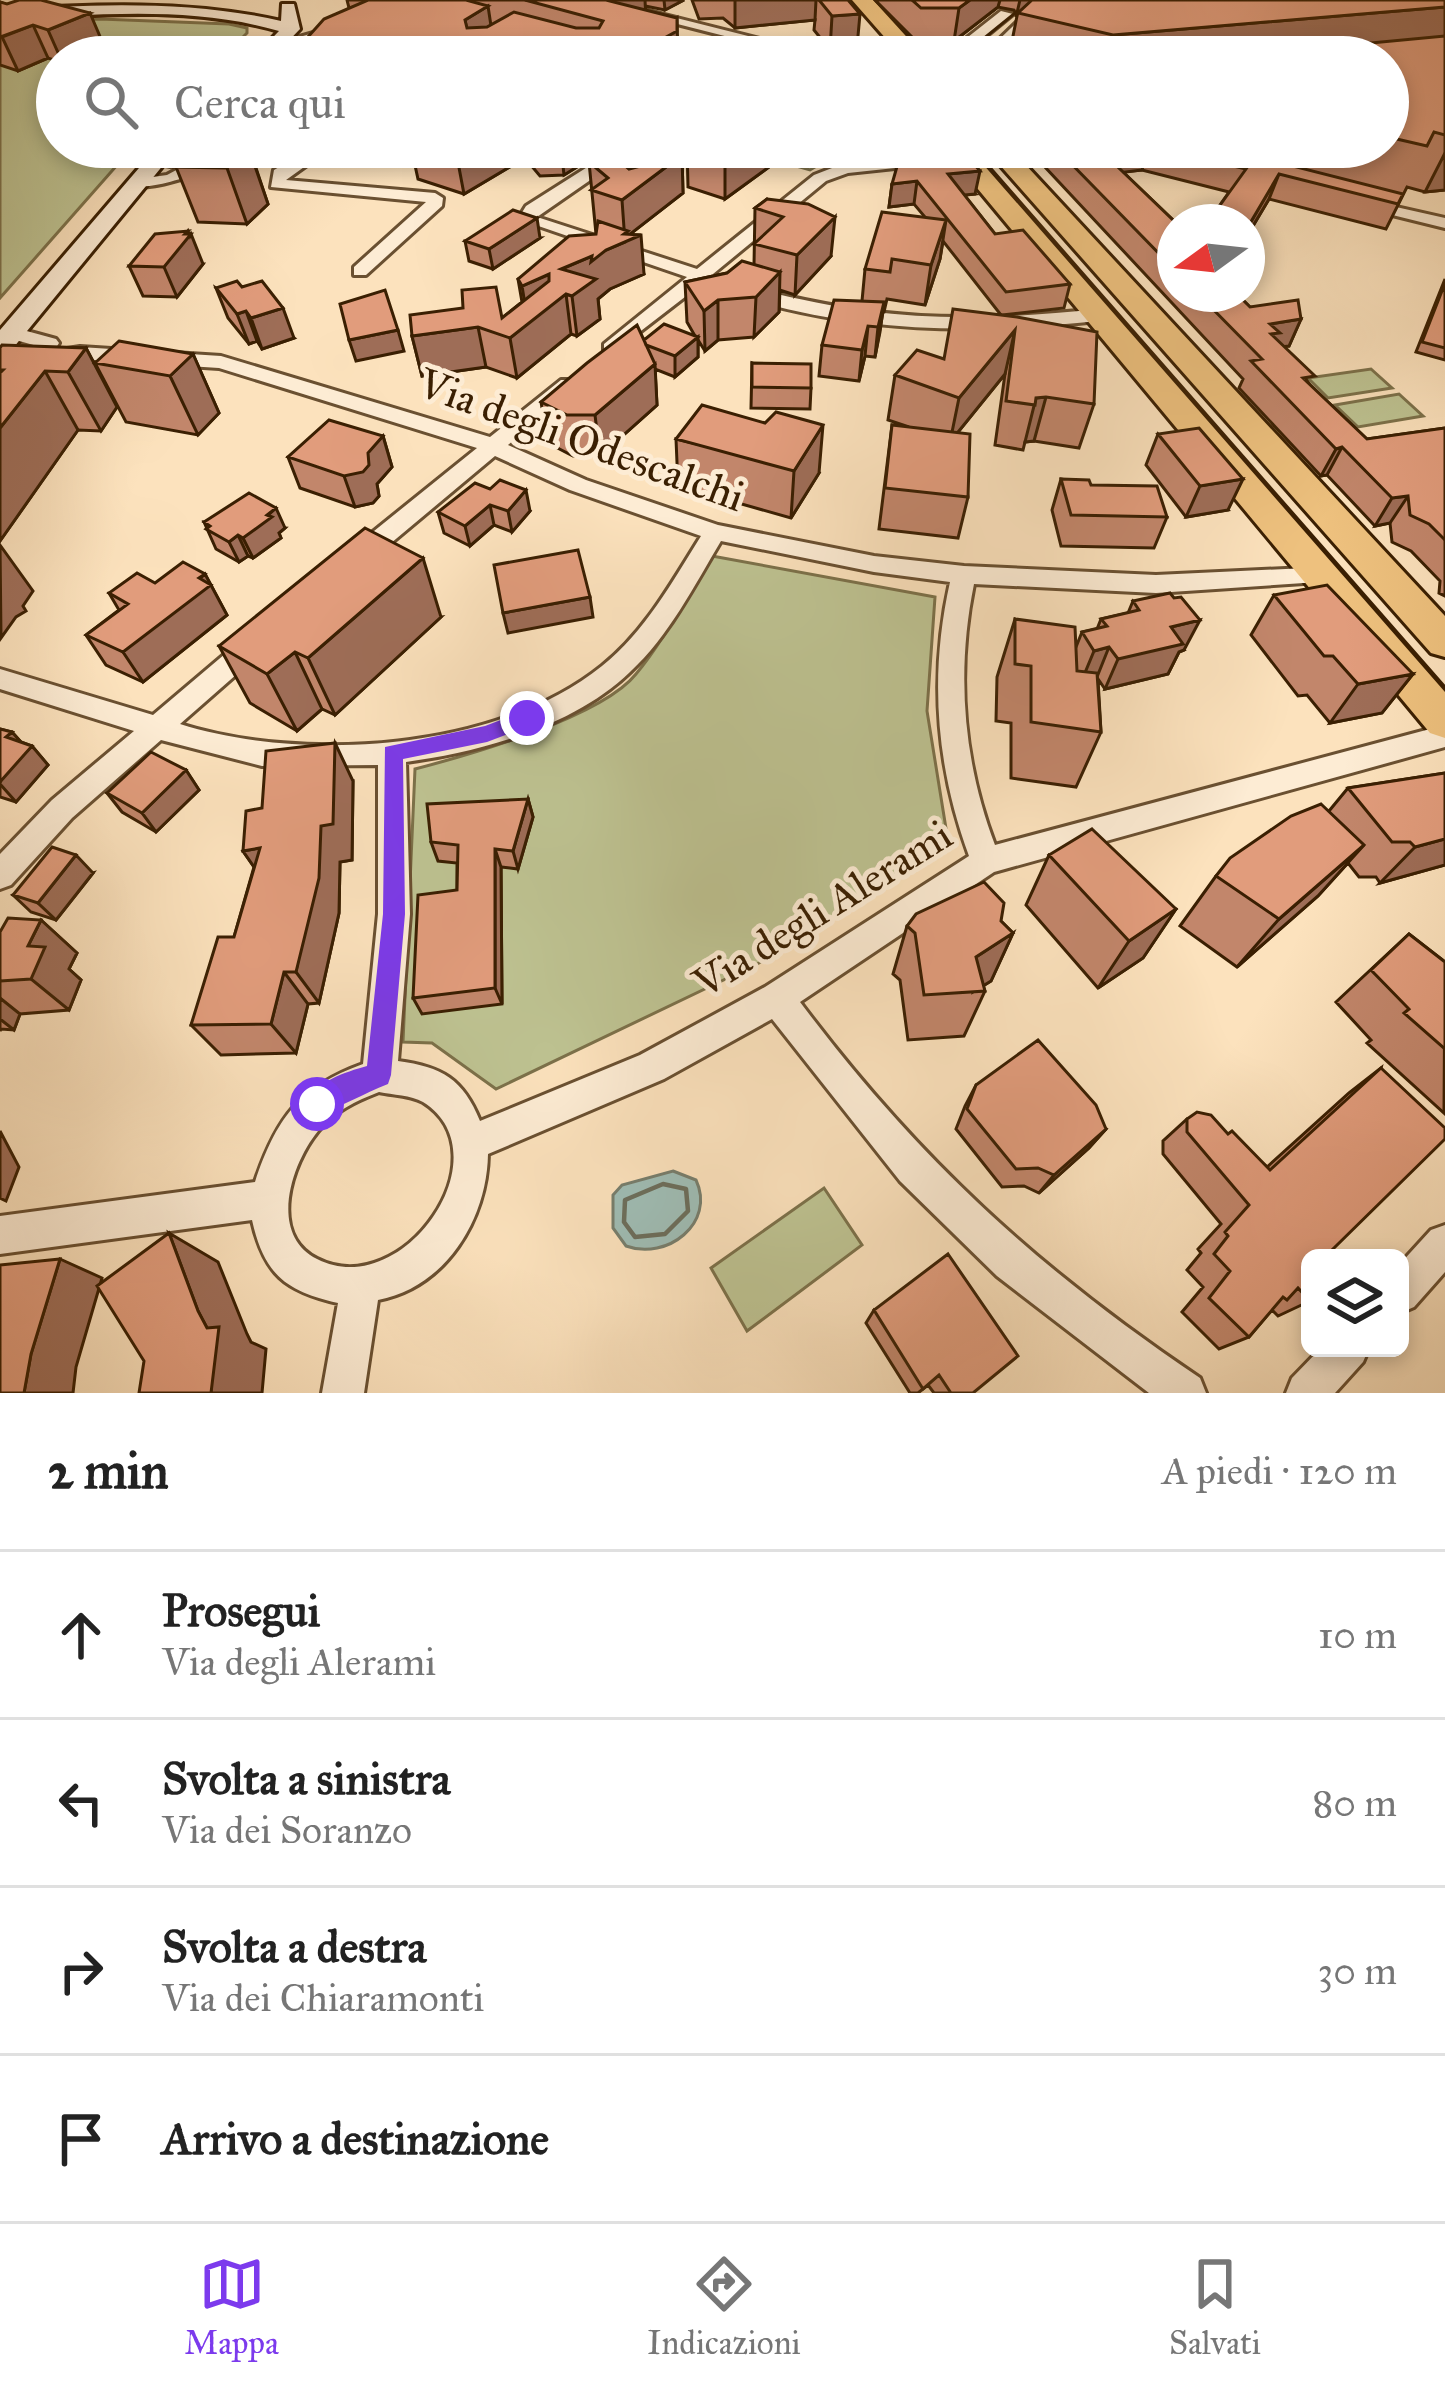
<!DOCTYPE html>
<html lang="it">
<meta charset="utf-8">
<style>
:root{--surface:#fff;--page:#f2f2f2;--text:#222;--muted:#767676;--line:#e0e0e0;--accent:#7c3aed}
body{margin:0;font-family:"IM FELL Great Primer",serif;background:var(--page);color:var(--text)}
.controls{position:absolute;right:36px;bottom:36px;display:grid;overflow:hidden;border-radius:18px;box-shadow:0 6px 18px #0003}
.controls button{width:108px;height:108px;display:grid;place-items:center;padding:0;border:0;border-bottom:3px solid var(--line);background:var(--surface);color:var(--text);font:60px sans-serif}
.compass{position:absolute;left:1157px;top:204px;width:108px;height:108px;border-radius:50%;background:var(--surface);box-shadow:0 6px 18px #0003;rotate:255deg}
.stop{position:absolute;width:36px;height:36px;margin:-27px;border:9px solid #7c3aed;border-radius:50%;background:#fff}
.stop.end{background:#7c3aed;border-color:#fff;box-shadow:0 3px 12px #0008}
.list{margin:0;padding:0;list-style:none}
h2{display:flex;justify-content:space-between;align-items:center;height:156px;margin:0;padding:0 48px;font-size:51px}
h2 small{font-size:39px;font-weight:400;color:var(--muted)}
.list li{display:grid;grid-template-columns:78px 1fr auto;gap:36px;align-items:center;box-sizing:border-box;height:168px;padding:0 48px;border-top:3px solid var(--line)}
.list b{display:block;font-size:45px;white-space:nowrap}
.list p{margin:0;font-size:39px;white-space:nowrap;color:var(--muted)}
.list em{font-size:39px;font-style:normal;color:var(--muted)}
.icon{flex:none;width:66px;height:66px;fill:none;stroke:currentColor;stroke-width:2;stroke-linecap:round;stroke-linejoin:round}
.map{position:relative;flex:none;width:1445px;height:1393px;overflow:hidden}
.search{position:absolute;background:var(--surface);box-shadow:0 6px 18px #0003;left:36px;right:36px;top:36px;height:132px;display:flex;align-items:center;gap:30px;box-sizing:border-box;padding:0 42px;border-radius:66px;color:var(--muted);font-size:45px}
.sheet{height:828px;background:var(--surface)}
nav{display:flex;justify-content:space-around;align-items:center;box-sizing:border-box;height:168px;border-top:3px solid var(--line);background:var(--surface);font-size:33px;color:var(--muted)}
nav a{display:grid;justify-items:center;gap:6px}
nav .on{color:var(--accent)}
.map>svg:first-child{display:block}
</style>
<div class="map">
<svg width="1445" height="1393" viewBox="0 0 1445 1393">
<rect width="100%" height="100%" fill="#fce2bd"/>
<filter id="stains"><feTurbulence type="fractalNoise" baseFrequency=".00167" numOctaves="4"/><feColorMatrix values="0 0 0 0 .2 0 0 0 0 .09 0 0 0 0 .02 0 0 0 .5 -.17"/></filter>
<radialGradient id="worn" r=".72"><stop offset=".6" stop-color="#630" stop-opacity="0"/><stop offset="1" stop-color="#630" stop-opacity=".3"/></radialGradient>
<path fill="#bec392" stroke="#7c714a" stroke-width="3" d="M100 19 229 24 247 28V33L223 57H57V147H133L0 298V22Z
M729 147H937L940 150 825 161 810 170Z
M1371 369 1392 388 1328 398 1308 378Z
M1399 394 1423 416 1358 427 1335 405Z
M712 556 935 597 927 711 949 847 759 963 496 1089 432 1043 403 1042 415 769C469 755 602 717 636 674 665 639 687 595 712 556Z
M824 1188 862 1245 747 1331 711 1268Z"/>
<path fill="#9fbdb5" stroke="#777e6d" stroke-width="3" d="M673 1171 696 1180C716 1223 667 1261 626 1246L613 1228V1195L622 1185Z"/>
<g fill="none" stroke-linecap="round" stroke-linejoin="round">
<path stroke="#6c6e5c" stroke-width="4.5" d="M663 1184 686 1189 688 1211 665 1234 635 1237 624 1222 625 1200Z"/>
<defs>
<path id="street" d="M397 0H413L355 30 275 50 268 46 345 24Z
M583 0H605L831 57H807Z
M1040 0H1054L993 57H981Z
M1001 11 1013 14 964 54H954V48Z
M875 50 880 57H835Z
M313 147H332L286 180 435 193 443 198 442 206 366 275H354V267L426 202 271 187 274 170Z
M619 147H638L537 217 697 269 814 175 845 163 942 153 950 158 942 163 848 173 826 181 713 274 719 279 717 283H703L611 354 604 352V344L687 277 518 219 526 206Z
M157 154 222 168 224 171 216 176C188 170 166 190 131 186V180L167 175 180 168 151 162V156Z
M1356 198 1445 218V228L1356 206Z
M746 286C877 321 964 323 1098 309L1108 315 1098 321C974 334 859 333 739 296V288Z
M12 327 56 339 59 343 54 351 80 347 221 356 490 437 561 380H575V388L508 445 586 480 718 525 874 556 964 566 1156 575 1328 567 1331 573 1319 582 1156 593 974 584C956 672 963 761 995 845L1445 725V747L994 872 800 1002C917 1158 1038 1269 1200 1378L1206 1393H1149L997 1276 900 1181 772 1019 664 1079 488 1154C487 1219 446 1287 378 1300L364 1393H322L338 1303C285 1291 264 1274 252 1220L0 1254V1216L255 1182C276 1119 299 1087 363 1064L378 914V765L262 766 161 740 72 818 11 885 0 889V854L52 800 134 731 0 689V669L153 715 245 637H263L267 644 263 651 180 724C304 763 497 751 602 666 645 632 672 582 701 536L570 490 495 456 366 564H348L345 558 348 552 477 448 219 368 80 359 0 371V359L32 354 37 346 5 337V329ZM721 541 874 572 950 582C929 676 936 766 969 856L765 987 640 1055 480 1121C463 1079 442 1067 398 1061L410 914 406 762C482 752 574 726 630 672 669 636 694 586 721 541ZM379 1092C393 1095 411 1095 423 1102 506 1154 403 1303 317 1259 268 1234 291 1164 318 1131 334 1111 356 1101 379 1092Z
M1445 1225V1272L1414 1307 1400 1313V1264L1431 1230Z
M1321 1348H1369L1363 1362 1335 1393H1286L1292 1378Z"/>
<path id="secondary" d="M282 4H294L300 29 273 57H254L279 31C189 5 92 15 0 20V10C92 4 191 0 281 21Z
M941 45 1000 51 1009 57 866 54 875 48Z
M157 147H178L9 353 0 355V330Z
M985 147H1051L1041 153 962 162 951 156Z"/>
<path id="primary" d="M852 0H873L925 57H902Z
M943 147H968L1445 692V738L1430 733Z
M984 147H1009L1445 616V657L1431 653Z"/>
</defs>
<use href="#street" stroke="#6a5031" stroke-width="6"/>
<use href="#secondary" stroke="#3a1f02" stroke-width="6"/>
<use href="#primary" stroke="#3a1f02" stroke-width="6"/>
<use href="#street" fill="#fdecd4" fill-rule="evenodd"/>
<use href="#secondary" fill="#fdecd4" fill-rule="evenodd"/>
<use href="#primary" fill="#eec17e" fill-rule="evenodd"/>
<path stroke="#3a1f02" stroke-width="3" d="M961 57 1031 0
M972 147 1445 687"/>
</g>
<path fill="#c2866b" stroke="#3a1f02" stroke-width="3" d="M347 0H684L665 10 645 6 646 10 678 57H290L349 8Z
M692 0H848L857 47 830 50 814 30 815 20 735 28 723 18 699 19Z
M875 0H1445V190L1425 192 1407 187 1386 229 1269 199 1247 236V222H1210L1213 215 1229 192 1142 170 1123 172 1175 222V294H1237L1250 307 1301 319 1289 346H1284L1310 385 1367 439 1445 428V596L1439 593 1440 581 1411 551 1392 542 1390 523 1375 526 1327 475 1321 476 1239 388 1243 379 1044 166 1048 147H1097L1119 168 1126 147H1388V57H1054L1011 46 1017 16 1014 10 998 7 954 41H916Z
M0 2 104 46 76 57H57V61L48 58 18 71 0 65Z
M244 147H274L271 150H250L268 204 247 224 198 222 176 167Z
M411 147H609L564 175 540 176 525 158 464 194 418 179Z
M687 147H770L769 167 725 199 688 187Z
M682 155 683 193 630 234 644 274 610 289 598 299 600 319 577 336 571 334 517 378 486 367 422 376 412 336 502 318 522 302 518 279 596 234 589 162 629 169Z
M909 157 975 194 964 195 995 234 1070 284 1064 308 1003 315 1094 404 1079 448 1034 441 1025 442 1023 450 995 445 1005 374 958 432 968 497 958 538 879 529 892 425 909 427 888 420 895 375 944 359 1001 315 943 241 940 259 925 305 887 299 884 312H883L875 357 865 356 859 381 819 376 822 345 862 301 865 269 925 217 914 204 889 207 892 184 908 162Z
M767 199 831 256 795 295 780 290 779 312 754 337 718 340 705 351 698 340V357L675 377 655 369 657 405 600 456H573L548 443 541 402 644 340 695 336 687 322 685 282 727 273 754 265 755 208Z
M540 238 493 269 469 261 465 241Z
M203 264 177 297 143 296 129 266Z
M1445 279V360L1416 352Z
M216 288 294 338 262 349 257 341 249 344 228 318Z
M0 348H86L117 407 101 431 78 430 0 541Z
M193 354 219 413 198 435 126 422 95 363Z
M752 363 811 388 810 409 751 408Z
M1158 434 1228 510 1186 517 1146 465Z
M383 436 392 467 377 484 379 496 373 503 355 507 300 488 288 457Z
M676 439 819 473 791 518 678 486Z
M1061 479 1091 485 1167 517 1154 548 1061 546 1052 510Z
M490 489 530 511 512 532 494 525 470 546 444 533 438 512Z
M204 522 285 528 279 533 281 538 253 558 248 556 239 562 216 549Z
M205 574 227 615 143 682 106 665 86 635 119 610 109 593Z
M1274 595 1413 674 1382 713 1330 723 1307 695 1298 696 1251 635Z
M1133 601 1184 650 1179 652 1168 674 1105 689 1098 679 1101 732 1076 787 1011 778V723L996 721 997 677 1015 619 1076 647 1082 632 1097 629 1101 619 1128 613Z
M441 617 335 715 322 709 297 731 250 703 219 646Z
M0 729 12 732 21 742 32 746 48 765 16 802 0 797Z
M186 770 199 790 156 832 122 812 107 793Z
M1445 773V865L1380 883 1376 877H1359L1348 863 1318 896 1237 967 1180 926 1216 876 1329 811 1348 788Z
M353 781 352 860 340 862 339 913 319 1003 308 1004 296 1053 221 1055 191 1025 234 937 254 867 243 851 262 808Z
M528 799 533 817 518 869 501 867 502 1004 422 1014 413 998 457 890V863L438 861 431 842Z
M1049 855 1176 909 1143 958 1098 988 1026 905Z
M93 873 56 920 31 912 13 895Z
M41 920 77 953 69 969 81 980 69 1010 20 1014 14 1030 1 1029 0 1031V932Z
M1001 921 1013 933 991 981 983 986 985 991 964 1036 908 1040 900 980 893 974 907 926Z
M1409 934 1445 962 1444 1113 1367 1043 1371 1040 1336 1002Z
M1381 1068 1332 1250 1310 1301 1278 1316 1272 1310 1249 1337 1219 1349 1182 1312 1203 1287 1187 1270 1201 1253 1198 1249 1221 1224 1163 1154V1141L1187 1119 1228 1134 1267 1167 1349 1093Z
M976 1085 1106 1129 1089 1148 1039 1193 1024 1186 1002 1187 956 1129 965 1106Z
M874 1310 973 1393H934L928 1385 918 1393H910L866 1323Z"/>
<path fill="#9e6d57" stroke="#3a1f02" stroke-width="3" d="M582 0H645L646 21H603Z
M664 0H684L665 10Z
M735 0H816L815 20 735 28Z
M970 0H1000L998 7 954 41 959 8Z
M1020 0H1034L1018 13 1016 17Z
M488 6 493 39 471 53 465 20Z
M1445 7V39L1243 57H1107L1113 35Z
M90 13 104 46 76 57H60L48 30Z
M860 14 857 47 830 50 832 16Z
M677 18 678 57H630Z
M33 25 48 58 18 71 2 37Z
M375 40 379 57H363Z
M474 147H523L525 158 464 194 457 157Z
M561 147H609L564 175Z
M725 147H770L769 167 725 199Z
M1149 147 1142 170 1118 173 1125 149Z
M249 149 268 204 247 224 227 168Z
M1445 153V190L1425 192Z
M682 155 683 193 629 235H641L644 274 610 289 598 299 600 319 577 336 572 296 566 294 571 334 517 378 510 338 528 323 522 286 625 242 622 200Z
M980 171 975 194 944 197 948 174Z
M1279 174 1269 199 1247 236 1249 225Z
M917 181 914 204 889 207 892 184Z
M835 217 831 256 795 295 797 255Z
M537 218 540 238 493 269 489 249Z
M946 220 940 259 925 305 931 265Z
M188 231 190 236 191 234 203 264 177 297 164 267Z
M780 272 779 312 754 337 756 297Z
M718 300V340L705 351 704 311Z
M884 302 880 332 875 357 878 327Z
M283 308 294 338 262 349 251 318Z
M246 311 257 341 249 344 237 314Z
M1301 319 1289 346 1273 348 1270 324Z
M868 326 865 356 859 381 862 350Z
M478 327 486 367 422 376 412 336Z
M398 330 404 351 356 361 349 340Z
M1015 330 1005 374 950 442 959 398Z
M698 337V357L675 377V356Z
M86 348 117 407 101 431 68 372Z
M193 354 219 413 198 435 170 376Z
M655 364 657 405 600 456 595 415Z
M45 371 78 430 0 541V428Z
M1046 397 1034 441 1025 442 1036 398Z
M823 425 819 473 791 518 794 471Z
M383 436 392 467 377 484 379 496 373 503 355 507 344 476Z
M1342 447 1327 475 1321 476 1336 449Z
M1243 479 1228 510 1186 517 1200 486Z
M526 490 530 511 512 532 508 511Z
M1408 496 1390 523 1375 526 1392 498Z
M490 505 494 525 470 546 465 526Z
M276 508 285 528 279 533 281 538 253 558 243 538Z
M238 535 248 556 239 562 229 542Z
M0 545 33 591 23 606 26 611 16 617 1 638Z
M423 558 441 617 335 715 308 658Z
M205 574 227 615 143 682 123 652Z
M590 597 593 617 508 633 503 613Z
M1200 620 1184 650 1179 652 1168 674 1105 689 1118 659 1171 627Z
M1109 647 1097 677 1082 680 1094 651Z
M295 652 322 709 297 731 267 674Z
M1413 674 1382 713 1330 723 1358 684Z
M12 732 28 750 32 746 48 765 16 802 0 784 6 737Z
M335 743 353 781 352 860 340 862 339 913 319 1003 296 972Z
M186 770 199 790 156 832 142 813Z
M528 799 533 817 518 869 513 851Z
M1445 839V865L1380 883 1415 847Z
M1364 845 1318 896 1237 967 1279 919Z
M260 848 267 886 243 851Z
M495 849 501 867 502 1004 495 988Z
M76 855 93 873 56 920 38 903Z
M1176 909 1143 958 1098 988 1129 941Z
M41 920 77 953 69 969 81 980 69 1010 31 979 28 946Z
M1013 933 991 981 973 992 976 957Z
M284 972 308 1004 296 1053 271 1024Z
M0 998 20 1014 14 1030 0 1019Z
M1106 1129 1089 1148 1039 1193 1054 1175Z
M0 1131 19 1167 6 1201 0 1198Z
M169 1233 218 1262 247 1334 251 1342 266 1349 262 1393H211L207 1328 198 1311Z
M60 1259 102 1278 76 1367 73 1393H24L31 1354Z"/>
<path fill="#e19c7c" stroke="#3a1f02" stroke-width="3" d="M19 0H41L90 13 48 30 33 25 0 37V2L7 4Z
M368 0H466L488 6 465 20 467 28 487 27 514 12 576 28H599L603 21 525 0H606L677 18V31L630 57H438L442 55 375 40 363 57H290L324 19Z
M819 0H848L860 14 832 16Z
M912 0H970L959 8H921Z
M1032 0H1445V7L1113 35 1018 13Z
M1445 36V135L1434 132 1427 146 1388 137V57H1223Z
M202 147H237L249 149 227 168 176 167Z
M425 147H474L457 157Z
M1055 147H1097L1175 222V270Z
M1153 147H1218L1403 194 1398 204 1279 174 1249 225 1247 222H1239L1213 215 1246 169Z
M963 151 980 171 948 174 995 234 1023 230 1070 284 1006 292 917 181 892 184 898 163 912 162 909 157Z
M682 155 622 200 591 190 608 178 589 162 614 156 629 169Z
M767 199 808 204 835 217 797 255 754 244 783 217 755 208Z
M513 210 537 218 489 249 465 241Z
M882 212 946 220 931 265 892 259 890 272 865 269Z
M598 221 628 231 624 234 641 235 606 250 591 262 592 256 561 269 596 279 572 296 566 294 510 338 478 327 412 336 410 315 463 308 462 290 496 287 502 318 549 281V274L522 286 518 279 569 236 596 234Z
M188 231 185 234H191L164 267 129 266 155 234Z
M742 261 780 272 756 297 718 300 704 311 685 282 727 273Z
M237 281 242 287 262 281 283 308 251 318 246 311 237 314 216 288Z
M1445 283V348L1422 342Z
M385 290 398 330 349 340 340 304Z
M1198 294H1237L1250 307 1298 300 1301 319 1270 324 1280 333 1271 334 1315 376 1303 378 1367 439 1445 428V540L1429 524 1410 515 1408 496 1392 498 1342 447 1336 449 1251 361 1262 359Z
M834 300 884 302 878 327 868 326 862 350 822 345Z
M953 309 1017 317 1097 332 1094 404 1046 397 1036 398 1035 405 1006 401 1015 330 959 398 895 375 917 350 944 359Z
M664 324 698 337 675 356 646 345 644 340Z
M637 325 655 364 595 415H567L541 402 587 363Z
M119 341 193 354 170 376 95 363Z
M2 345 86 348 68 372 45 371 0 428V373L3 370H0V348Z
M752 363 811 364V388L752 387Z
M702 405 765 423 776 412 823 425 794 471 676 439Z
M329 420 383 436 368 453 369 465 363 472 344 476 288 457Z
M892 425 970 434 968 497 885 488Z
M1199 428 1243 479 1200 486 1158 434Z
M1061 479 1089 480 1091 485 1157 486 1167 517 1071 515Z
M500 480 526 490 508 511 490 505 465 526 438 512 475 483 490 489Z
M249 493 276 508 267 515 272 517 243 538 238 535 229 542 206 529 210 526 204 522Z
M365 528 423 558 308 658 295 652 267 674 219 646Z
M578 550 590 597 503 613 494 565Z
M183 562 205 574 199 578 211 585 123 652 86 635 128 604 109 593 137 573 155 583Z
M1327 585 1413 674 1358 684 1333 656H1324L1274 595Z
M1170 593 1174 598 1181 597 1200 620 1171 627 1183 644 1118 659 1109 647 1094 651 1082 632 1107 626 1101 619 1139 610 1133 601Z
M1015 619 1075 627 1077 671 1097 673 1101 732 1031 722V666L1015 664Z
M0 729 12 732 6 737 32 746 0 782Z
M335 743 333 824 321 826 319 878 296 972H284L271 1024 191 1025 218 937H234L260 848 243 851 246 811 262 808 266 751Z
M151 752 186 770 142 813 107 793Z
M1445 773V839L1415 847 1410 842H1392L1348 788Z
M528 799 513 851 495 849V988L413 998 418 895 457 890 458 845 431 842 427 804Z
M1321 804 1364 845 1279 919 1216 876 1230 858 1291 816Z
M1092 829 1176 909 1129 941 1049 855Z
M52 847 76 855 38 903 13 895Z
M984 882 1004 903 1001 921 1013 933 976 957 985 991 924 995 915 933 907 926 916 914Z
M8 918 41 920 28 946 45 947 31 979 0 981V932Z
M1409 934 1445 962V1049L1404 1013 1409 1009 1371 970Z
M1038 1040 1096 1105 1106 1129 1054 1175 1038 1168 1016 1169 967 1109 976 1085Z
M1381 1068 1445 1128V1139L1332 1250 1340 1258H1310V1301L1298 1288 1287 1300 1283 1297 1249 1337 1209 1298 1230 1271 1214 1254 1228 1236 1225 1232 1249 1205 1187 1132V1119L1197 1112 1211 1115 1228 1134 1232 1131 1270 1170Z
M169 1233 198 1311 207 1328 219 1327 211 1393H139L144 1361 97 1286Z
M948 1254 1018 1356 973 1393H951L939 1375 923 1389 874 1310Z
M60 1259 31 1354 24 1393H0V1265Z"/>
<path fill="#7c3aed" d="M527 710 537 718 534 724 487 742 403 759 405 914 391 1075 388 1084C363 1094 342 1106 317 1116L308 1113 305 1104C315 1082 345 1072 367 1066L383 914 385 747 485 726Z"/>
<g text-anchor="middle" stroke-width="10" stroke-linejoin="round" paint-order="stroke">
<g font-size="42" fill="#3a1f02" stroke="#fdecd4">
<text transform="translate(582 439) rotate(20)" y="15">Via degli Odescalchi</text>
<text transform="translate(822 908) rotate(-32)" y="15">Via degli Alerami</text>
</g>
</g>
<rect width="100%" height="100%" filter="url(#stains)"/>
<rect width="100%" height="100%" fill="url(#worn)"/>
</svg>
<div class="controls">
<button><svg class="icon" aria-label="layers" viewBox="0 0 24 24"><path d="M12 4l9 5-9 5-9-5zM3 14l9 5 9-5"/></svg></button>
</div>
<svg class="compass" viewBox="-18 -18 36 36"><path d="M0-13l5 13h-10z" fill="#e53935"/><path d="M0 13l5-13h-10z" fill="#767676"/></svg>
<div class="stop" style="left:317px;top:1104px"></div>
<div class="stop end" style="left:527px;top:718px"></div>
<div class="search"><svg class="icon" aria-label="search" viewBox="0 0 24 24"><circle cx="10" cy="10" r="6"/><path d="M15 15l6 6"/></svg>Cerca qui</div>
</div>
<section class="sheet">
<h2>2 min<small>A piedi · 120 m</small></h2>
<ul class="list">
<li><svg class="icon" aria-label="ahead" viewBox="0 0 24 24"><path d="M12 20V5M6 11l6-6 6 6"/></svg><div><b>Prosegui</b><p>Via degli Alerami</p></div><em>10 m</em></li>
<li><svg class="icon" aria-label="left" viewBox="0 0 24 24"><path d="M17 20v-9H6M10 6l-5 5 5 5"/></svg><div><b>Svolta a sinistra</b><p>Via dei Soranzo</p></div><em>80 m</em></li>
<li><svg class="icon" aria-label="right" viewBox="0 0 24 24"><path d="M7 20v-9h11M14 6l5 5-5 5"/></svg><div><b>Svolta a destra</b><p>Via dei Chiaramonti</p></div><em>30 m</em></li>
<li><svg class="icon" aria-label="arrive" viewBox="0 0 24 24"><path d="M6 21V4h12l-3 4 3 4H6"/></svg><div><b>Arrivo a destinazione</b></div></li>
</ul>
</section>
<nav>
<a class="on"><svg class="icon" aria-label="map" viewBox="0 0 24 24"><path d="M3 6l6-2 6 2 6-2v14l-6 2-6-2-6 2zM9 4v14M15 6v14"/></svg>Mappa</a>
<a><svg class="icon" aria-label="directions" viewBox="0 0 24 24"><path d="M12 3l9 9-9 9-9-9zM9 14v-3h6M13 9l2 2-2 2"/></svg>Indicazioni</a>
<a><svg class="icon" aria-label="saved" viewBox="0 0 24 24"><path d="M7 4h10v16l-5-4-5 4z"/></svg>Salvati</a>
</nav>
